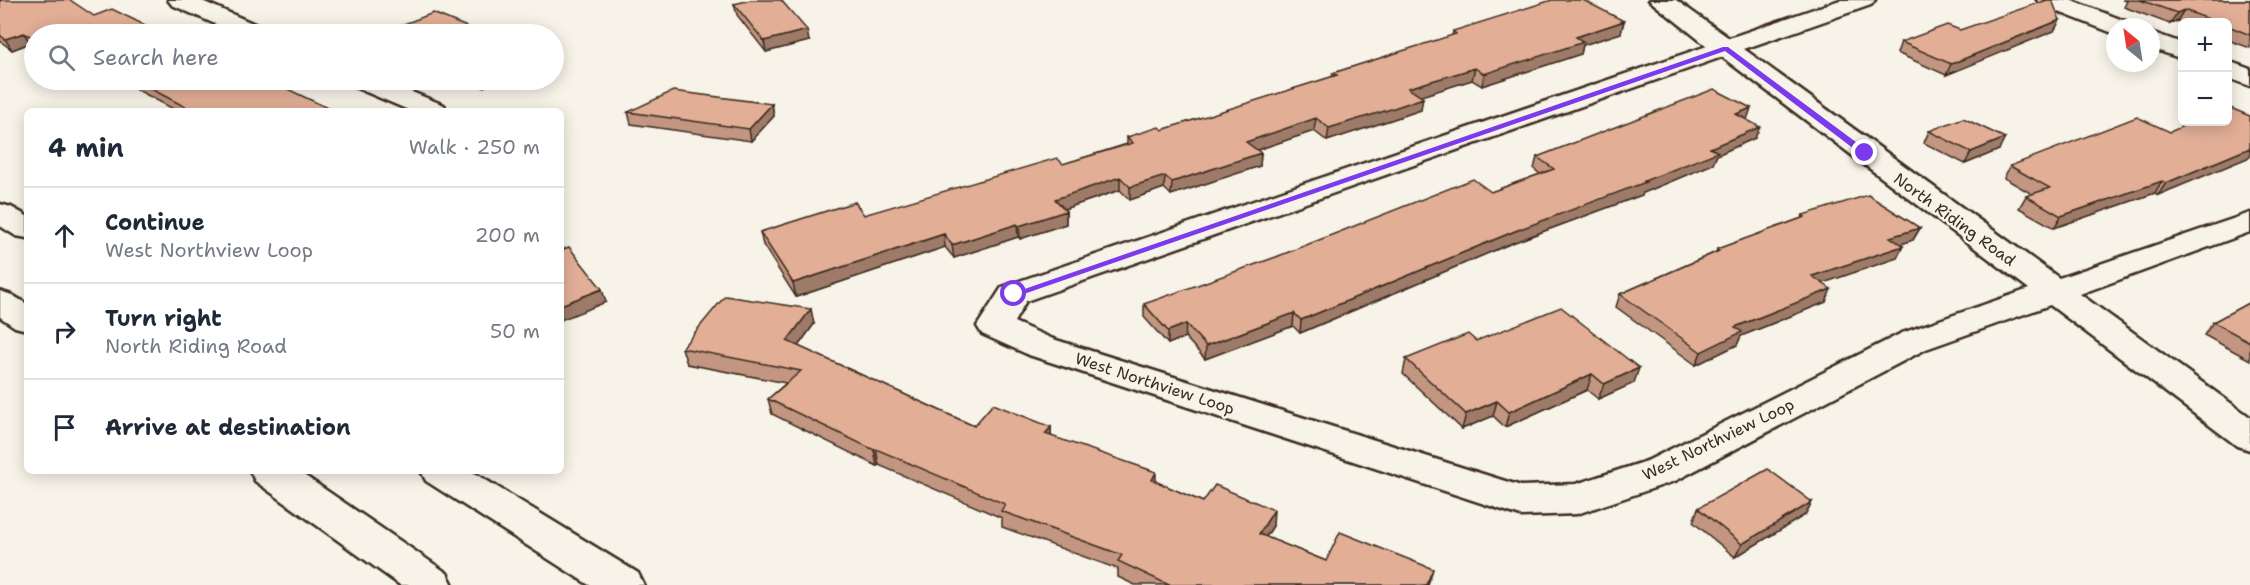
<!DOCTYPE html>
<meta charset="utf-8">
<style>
:root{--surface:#fff;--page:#f2f2f3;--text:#1f2937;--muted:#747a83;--line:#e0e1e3}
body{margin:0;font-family:"Shantell Sans",sans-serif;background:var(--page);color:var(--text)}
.controls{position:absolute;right:18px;top:18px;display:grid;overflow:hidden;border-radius:9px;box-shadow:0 3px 15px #0003}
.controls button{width:54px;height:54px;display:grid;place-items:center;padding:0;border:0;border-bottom:2px solid var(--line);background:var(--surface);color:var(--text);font:30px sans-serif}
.compass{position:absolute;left:2106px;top:18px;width:54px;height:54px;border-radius:50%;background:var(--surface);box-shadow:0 3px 15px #0003;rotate:330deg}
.stop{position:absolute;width:18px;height:18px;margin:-14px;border:4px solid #7c3aed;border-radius:50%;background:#fff}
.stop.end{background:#7c3aed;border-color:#fff;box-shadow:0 2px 6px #0008}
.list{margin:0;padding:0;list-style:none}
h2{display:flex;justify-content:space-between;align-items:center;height:78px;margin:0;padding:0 24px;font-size:26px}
h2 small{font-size:20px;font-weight:400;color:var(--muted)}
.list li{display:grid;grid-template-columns:39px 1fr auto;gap:18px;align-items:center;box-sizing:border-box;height:96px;padding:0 24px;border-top:2px solid var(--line)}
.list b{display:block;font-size:22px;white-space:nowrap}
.list p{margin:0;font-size:20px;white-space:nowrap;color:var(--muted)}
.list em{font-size:20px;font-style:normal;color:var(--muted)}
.icon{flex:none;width:33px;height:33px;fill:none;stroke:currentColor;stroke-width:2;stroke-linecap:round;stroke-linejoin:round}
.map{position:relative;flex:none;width:2250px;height:585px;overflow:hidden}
.search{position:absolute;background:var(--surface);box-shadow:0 3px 15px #0003;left:24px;top:24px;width:540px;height:66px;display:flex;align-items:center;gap:15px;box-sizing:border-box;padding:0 21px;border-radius:33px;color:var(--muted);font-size:22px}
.panel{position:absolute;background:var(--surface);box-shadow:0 3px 15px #0003;left:24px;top:108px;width:540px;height:366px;border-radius:9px}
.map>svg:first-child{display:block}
</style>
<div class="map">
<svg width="2250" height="585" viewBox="0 0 2250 585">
<rect width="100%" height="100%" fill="#f7f3e8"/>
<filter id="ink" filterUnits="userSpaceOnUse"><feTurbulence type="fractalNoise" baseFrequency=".0167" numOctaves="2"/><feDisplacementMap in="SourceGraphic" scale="12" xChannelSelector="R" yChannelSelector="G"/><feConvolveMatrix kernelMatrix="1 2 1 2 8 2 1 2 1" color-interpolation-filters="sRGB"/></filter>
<g filter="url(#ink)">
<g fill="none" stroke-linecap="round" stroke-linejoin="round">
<defs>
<path id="minor" d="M168 0H200L266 29 269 34H238L172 5Z
M1649 0H1676L1729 38 1840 0H1875L1871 5 1744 49 2059 278 2250 213V232L2080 294 2250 417V450L2237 446 2050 305 1926 349 1675 481 1577 514 1521 516 1029 355 982 334 977 326 1002 287 1707 46ZM1722 57 2029 289 1902 333 1647 461 1576 484 1521 486 1053 339 1014 322 1026 301Z
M2037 0H2070L2128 22 2131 27H2115V33L2110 32 2041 5Z
M2151 32 2182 43V59L2151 48Z
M2228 61 2250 69V86L2228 78Z
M348 80H382L444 105 447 111H411L352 86Z"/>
<path id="trunk" d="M0 204 11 207 27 216V238L16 236 0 226Z
M0 291 12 295 27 304V330L15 327 0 317Z
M250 471H298L447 573 453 585H400L255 481Z
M421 471H471L638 573 644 585H589L426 481Z"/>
</defs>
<use href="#minor" stroke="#3b2a1e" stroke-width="5"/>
<use href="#trunk" stroke="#3b2a1e" stroke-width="5"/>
<use href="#minor" fill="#f7f3e8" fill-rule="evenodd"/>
<use href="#trunk" fill="#f7f3e8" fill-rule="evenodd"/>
</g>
<path fill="#c29681" stroke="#3b2a1e" stroke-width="1.5" d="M0 0 94 16 34 34V46L30 43 12 50 0 41Z
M2123 0H2250V48L2228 40V22L2182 23 2177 21 2170 24 2124 7 2127 1Z
M734 4 809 41 766 52 737 15Z
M2060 20 2054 31 1946 75 1897 53 1901 42 1960 30Z
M1624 21 1621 33 1583 45 1581 54 1482 86 1472 80 1420 96 1421 110 1327 141 1314 131 1257 150 1261 153 1260 166 1171 195 1164 188 1130 200 1120 190 1064 209 1066 211V224L1020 239 1018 237 954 258 945 247 796 297 763 245 760 232 864 215 1063 164 1127 144V137L1162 130 1332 77 1333 73 1452 36 1453 31Z
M119 80H263L334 111H177Z
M463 80H499L483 87Z
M772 104 774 116 751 141 631 124 628 112Z
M1747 120 1755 138 1717 155 1713 164 1643 193 1642 195 1512 243 1300 333 1293 326 1205 359 1185 337 1168 344 1144 317V304L1491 192 1540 174 1534 169 1537 157Z
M2228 122 2158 195 2155 193 2054 228 2019 208 2026 196 2032 194 2004 178 2010 166 2170 132Z
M1929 131 2005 138 1999 150 1965 164 1924 143Z
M1803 215 1920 228 1913 240 1901 244 1903 246 1897 258 1822 283 1826 302 1741 336 1737 345 1696 365 1616 307 1620 294 1716 252 1717 249 1802 218Z
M2250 302V360L2204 335 2213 322Z
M814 324 798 346 974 426 1051 427V436L1203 502 1273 526 1266 537 1326 561 1429 585H1135L1118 577V569L1002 527V518L879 465 877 466 772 414 768 399 786 383 687 364 682 348Z
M1476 341 1634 383 1598 399 1587 390 1505 427 1493 416 1462 429 1403 374 1406 359Z
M1812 502 1805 515 1735 557 1693 522 1698 508Z"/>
<path fill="#9e7a69" stroke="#3b2a1e" stroke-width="1.5" d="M2184 10 2177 21 2170 24 2177 13Z
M2060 20 2054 31 1946 75 1951 64Z
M1624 21 1621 33 1583 45 1581 54 1482 86 1484 74 1576 37Z
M807 30 809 41 766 52 764 41Z
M24 33 30 43 12 50 5 39Z
M1475 68 1472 80 1406 101 1408 88Z
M480 80H499L483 87Z
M1423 98 1421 110 1327 141 1329 128Z
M772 104 774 116 751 141 749 129Z
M1751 108 1747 120 1736 114Z
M1316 118 1314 131 1245 154 1246 142Z
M1760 127 1755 138 1717 155 1713 164 1643 193 1642 195 1512 243 1300 333 1301 320 1515 231 1644 181 1710 148Z
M2005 138 1999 150 1965 164 1971 152Z
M2250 148V157L2158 195 2166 183Z
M1261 153 1260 166 1171 195 1172 182Z
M1165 176 1164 188 1130 200V187Z
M1120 177V190L1055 212V199Z
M2162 181 2155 193 2054 228 2061 216Z
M1066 211V224L1020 239 1019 226Z
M1017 224 1018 237 954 258 952 245Z
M1920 228 1913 240 1884 250 1890 237Z
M944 234 945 247 796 297 793 283Z
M1903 246 1897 258 1806 289 1812 276Z
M602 289 606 302 561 320V305Z
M1831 289 1826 302 1741 336 1737 345 1696 365 1701 352 1735 327Z
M811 309 814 324 791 356 787 341Z
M1294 313 1293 326 1205 359 1206 346Z
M1186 324 1185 337 1168 344V331Z
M1639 368 1634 383 1598 399 1604 384Z
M1592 374 1587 390 1505 427 1509 412Z
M1497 401 1493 416 1462 429 1466 414Z
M1051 427V443L1045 434Z
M876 449 879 465 877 466 874 450Z
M1156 472V488L1152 480Z
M1812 502 1805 515 1735 557 1742 544Z
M1274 510 1273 526 1257 550 1259 534Z
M1433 569 1428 585H1426Z"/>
<path fill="#e2ae96" stroke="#3b2a1e" stroke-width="1.5" d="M0 0H70L94 16 112 9 163 34H34V38L24 33 5 39 0 35Z
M751 0H781L807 30 764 41 734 4Z
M1552 0H1583L1624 21 1576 37 1584 42 1484 74 1475 68 1408 88 1423 98 1388 110 1329 128 1316 118 1246 142 1261 153 1172 182 1165 176 1130 187 1120 177 1055 199 1066 211 1019 226 1017 224 952 245 944 234 793 283 760 232 855 202 864 215 1057 158 1063 164 1133 143 1127 137 1159 127 1162 130 1337 75 1333 73 1456 34 1453 31Z
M2047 0H2052L2060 20 1951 64 1901 42 1947 25 1960 30Z
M2140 0H2250V35L2228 26V22H2217L2184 10 2177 13Z
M433 13 484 34H378Z
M134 80H263L275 85 277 84 334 111H193Z
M1714 89 1751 108 1736 114 1760 127 1710 148 1718 152 1644 181 1646 182 1515 231 1301 320 1294 313 1206 346 1186 324 1168 331 1144 304 1276 257 1473 179 1491 192 1554 169 1537 157Z
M673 91 772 104 749 129 628 112Z
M2228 107 2250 116V148L2166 183 2162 181 2061 216 2026 196 2050 188 2010 166 2137 117 2170 132 2192 122H2228Z
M1963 118 2005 138 1971 152 1929 131Z
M1868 195 1920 228 1890 237 1903 246 1812 276 1831 289 1735 327 1742 332 1701 352 1620 294 1719 251 1717 249 1805 217 1803 215Z
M569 247 602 289 561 305V250Z
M725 296 811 309 787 341 974 426 993 404 1051 427 1045 434 1156 472 1152 480 1203 502 1215 485 1274 510 1259 534 1326 561 1340 532 1433 569 1426 585H1169L1118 561 1122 555 1001 511 1005 504 876 449 874 450 768 399 801 371 682 348Z
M2250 302V342L2213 322Z
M1561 307 1639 368 1604 384 1592 374 1509 412 1497 401 1466 414 1406 359 1468 334 1476 341Z
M1768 469 1812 502 1742 544 1698 508Z"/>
</g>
<path fill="#7c3aed" d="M1723 47H1728L1868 151V155H1862L1725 51 1018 296 1010 294Z"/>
<g text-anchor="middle" stroke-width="5" stroke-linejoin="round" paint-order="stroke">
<g font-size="16" fill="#3b2a1e" stroke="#f7f3e8">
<text transform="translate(1955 219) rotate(36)" y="6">North Riding Road</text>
<text transform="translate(1155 383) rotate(18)" y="6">West Northview Loop</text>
<text transform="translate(1718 439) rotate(-26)" y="6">West Northview Loop</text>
</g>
</g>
</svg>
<div class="controls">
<button>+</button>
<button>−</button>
</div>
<svg class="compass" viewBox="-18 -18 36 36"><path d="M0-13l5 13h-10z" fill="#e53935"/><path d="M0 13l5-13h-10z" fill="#747a83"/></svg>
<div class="stop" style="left:1014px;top:294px"></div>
<div class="stop end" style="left:1865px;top:153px"></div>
<div class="search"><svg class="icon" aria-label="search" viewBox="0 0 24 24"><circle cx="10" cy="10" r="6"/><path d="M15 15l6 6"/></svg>Search here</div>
<section class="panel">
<h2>4 min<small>Walk · 250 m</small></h2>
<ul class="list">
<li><svg class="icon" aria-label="ahead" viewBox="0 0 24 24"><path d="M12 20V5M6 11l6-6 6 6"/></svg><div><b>Continue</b><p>West Northview Loop</p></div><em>200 m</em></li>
<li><svg class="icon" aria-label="right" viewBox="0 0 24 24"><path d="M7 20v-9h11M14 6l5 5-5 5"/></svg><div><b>Turn right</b><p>North Riding Road</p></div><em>50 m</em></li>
<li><svg class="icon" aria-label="arrive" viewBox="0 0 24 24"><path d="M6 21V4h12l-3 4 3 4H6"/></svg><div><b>Arrive at destination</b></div></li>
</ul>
</section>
</div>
